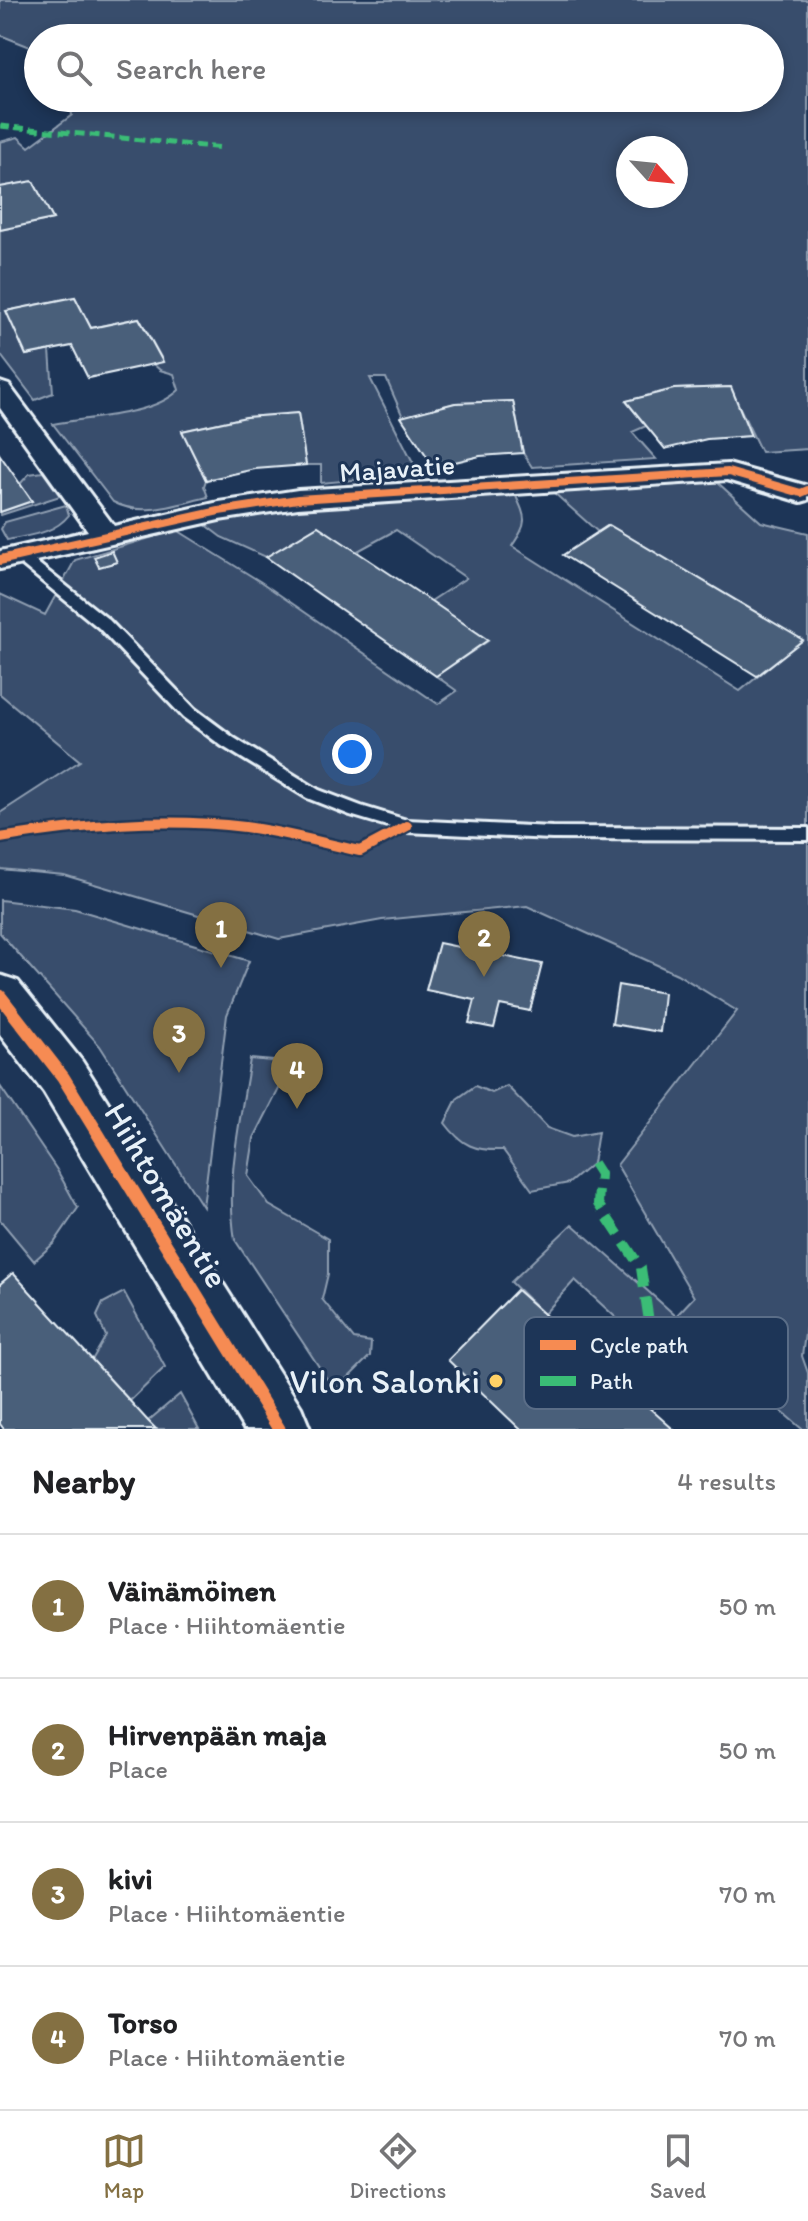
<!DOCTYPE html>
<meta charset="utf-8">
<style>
:root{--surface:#fff;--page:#f6f6f6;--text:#202124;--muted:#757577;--line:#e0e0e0;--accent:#847042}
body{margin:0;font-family:Itim,sans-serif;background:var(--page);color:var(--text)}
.compass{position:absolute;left:616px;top:136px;width:72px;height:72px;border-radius:50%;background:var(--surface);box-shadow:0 4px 12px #0003;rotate:117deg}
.you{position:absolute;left:352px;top:754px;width:28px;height:28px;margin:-20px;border:6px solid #fff;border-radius:50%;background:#1a73e8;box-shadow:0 0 0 12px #1a73e833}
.badge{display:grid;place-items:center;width:52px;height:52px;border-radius:50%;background:var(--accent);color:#fff;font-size:26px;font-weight:700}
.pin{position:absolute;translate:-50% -66px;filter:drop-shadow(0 2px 4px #0008)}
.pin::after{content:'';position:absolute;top:42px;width:28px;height:24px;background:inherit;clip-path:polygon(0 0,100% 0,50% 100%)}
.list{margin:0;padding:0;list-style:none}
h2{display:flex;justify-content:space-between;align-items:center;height:104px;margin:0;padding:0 32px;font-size:34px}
h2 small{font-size:26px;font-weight:400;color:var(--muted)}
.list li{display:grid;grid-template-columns:52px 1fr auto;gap:24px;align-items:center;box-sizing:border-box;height:144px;padding:0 32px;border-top:2px solid var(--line)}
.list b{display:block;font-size:30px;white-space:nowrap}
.list p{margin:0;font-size:26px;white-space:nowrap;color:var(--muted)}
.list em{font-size:26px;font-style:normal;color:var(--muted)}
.icon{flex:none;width:44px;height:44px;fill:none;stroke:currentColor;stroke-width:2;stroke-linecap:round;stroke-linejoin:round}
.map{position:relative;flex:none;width:808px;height:1429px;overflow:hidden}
.search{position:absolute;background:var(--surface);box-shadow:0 4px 12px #0003;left:24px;right:24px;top:24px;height:88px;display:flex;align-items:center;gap:20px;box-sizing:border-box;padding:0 28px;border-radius:44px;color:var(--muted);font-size:30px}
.sheet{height:680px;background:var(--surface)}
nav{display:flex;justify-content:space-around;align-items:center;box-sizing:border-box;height:112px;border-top:2px solid var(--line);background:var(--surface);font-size:22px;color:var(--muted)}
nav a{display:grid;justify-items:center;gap:4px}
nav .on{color:var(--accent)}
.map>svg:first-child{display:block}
</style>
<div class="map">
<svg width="808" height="1429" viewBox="0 0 808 1429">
<rect width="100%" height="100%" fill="#1d3557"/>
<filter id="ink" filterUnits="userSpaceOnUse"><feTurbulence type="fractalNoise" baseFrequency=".0125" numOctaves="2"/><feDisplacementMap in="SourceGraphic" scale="16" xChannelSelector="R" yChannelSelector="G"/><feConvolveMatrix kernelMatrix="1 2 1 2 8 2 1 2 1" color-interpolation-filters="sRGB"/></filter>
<g filter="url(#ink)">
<path fill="#374d6c" stroke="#909fb2" stroke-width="2" fill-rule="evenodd" d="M0 0H808V449L761 452 730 387 674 389 626 401 646 426 632 432 656 459 532 467 523 453 513 401 455 403 403 417 386 378H370L419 474 321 483V465H306L298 413 246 417 182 431 206 480 204 486 208 497C177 504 143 518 113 502L53 424C90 417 152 416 179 390L174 374 160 370 153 364 163 361 139 318 91 328 75 297 7 311 26 355 50 350 53 393 35 400 0 354V230L53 219 33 181 0 187V142L18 137 29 147 72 115 69 98H770V38H38V50L0 35ZM628 148H676V196H628Z
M43 472 60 496 1 515 0 512 32 501 20 484 29 474Z
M693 480 717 482 761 522 808 533V1312L802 1356 808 1373V1429H802L711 1351 687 1383 575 1280 544 1314 511 1282 572 1224 676 1316 694 1297 617 1165 737 1011 677 974 527 906 382 920 279 939 64 875 0 869V813L80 761 0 694V594L45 615 75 560 177 530 261 582 438 704 457 691 436 676 488 641 431 601 466 578 396 530 356 552 318 526 266 557 221 537 204 524C305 501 412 501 515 494 527 520 528 522 512 546L740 691 802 640 609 525 598 532 552 491Z
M66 505 69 515C54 534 30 535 7 540L1 529 5 522Z
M0 900 75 909 249 961 227 1015 203 1207 100 1046 0 933Z
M250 1059 273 1061 280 1087 254 1138 248 1176 269 1205 328 1239V1274L322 1299 354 1339 371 1342 370 1356 335 1391 235 1240C225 1179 241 1119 250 1059Z
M0 1086 57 1170 78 1208 54 1243 34 1261 0 1220Z
M475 1086 492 1093 507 1086 547 1128 572 1137 598 1132 593 1163 569 1183 532 1190 503 1150C475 1151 462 1146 445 1123L457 1099Z
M124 1292 165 1367 130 1401 92 1360 106 1336 97 1316 103 1303Z
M180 1394 199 1429H156L148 1421Z"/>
<path fill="#495e7a" stroke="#e8f1f8" stroke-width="2" d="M33 181 53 219 0 230V187Z
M75 297 91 328 139 318 163 362 88 378 72 346 26 355 6 311Z
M731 387 751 436 707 439 665 449 626 401 674 389Z
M513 401 523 453 480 456 434 467 401 417 455 403Z
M298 413 306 465 255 469 206 480 182 431 246 417Z
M0 455 32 501 0 512Z
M609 525 803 640 757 676 563 555Z
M318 526 431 601 488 640 436 676 266 557Z
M112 551 117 562 99 567 94 557Z
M439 943 542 964 530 1011 500 1005 494 1028 469 1023 475 1000 426 990Z
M618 985 664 993 660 1032 612 1024Z
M13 1273 148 1421 156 1429H4L0 1424V1284Z
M517 1290 544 1314 673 1429H520L448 1360Z"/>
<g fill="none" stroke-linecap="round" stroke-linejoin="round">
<defs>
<path id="lane" d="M20 551 25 553 109 620 195 709 234 738 319 790 361 806 407 820 552 827 808 828V840L552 839 407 832 350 815 307 798 222 746 183 717 99 628 15 559 13 556Z"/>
<path id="street" d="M0 382 9 385 114 526 219 502 298 490 728 464 808 486V500L801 502 727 480 298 508 219 520 0 569V551L88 531 0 408Z"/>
<path id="secondary" d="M0 975 18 981 82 1061 301 1407 310 1429H244L44 1093 0 1035Z"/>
</defs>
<use href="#lane" stroke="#e8f1f8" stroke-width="6"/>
<use href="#street" stroke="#e8f1f8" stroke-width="6"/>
<use href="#secondary" stroke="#e8f1f8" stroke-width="6"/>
<use href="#lane" fill="#1d3557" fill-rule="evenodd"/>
<use href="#street" fill="#1d3557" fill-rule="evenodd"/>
<use href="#secondary" fill="#1d3557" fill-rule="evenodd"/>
<path stroke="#3abd76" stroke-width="5" stroke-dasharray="10 5" stroke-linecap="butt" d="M0 126 223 148"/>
<path stroke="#3abd76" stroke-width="10" stroke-dasharray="20 10" stroke-linecap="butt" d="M593 1163 600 1174 598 1204 641 1268 654 1355"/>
<defs>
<path id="cycleway-far2" d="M17 556 219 511 298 499 728 472 801 493 808 490"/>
<path id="cycleway-far1" d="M0 560 26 554
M0 838C81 825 163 817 245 827 284 832 322 843 360 851L407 826"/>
<path id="cycleway" d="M0 996 63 1077 279 1429"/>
</defs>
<use href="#cycleway-far2" stroke="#1d3557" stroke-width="12"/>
<use href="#cycleway-far1" stroke="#1d3557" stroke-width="15"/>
<use href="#cycleway" stroke="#1d3557" stroke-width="18"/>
<use href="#cycleway-far2" stroke="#f68b52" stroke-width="8"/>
<use href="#cycleway-far1" stroke="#f68b52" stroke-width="10"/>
<use href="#cycleway" stroke="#f68b52" stroke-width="13"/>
</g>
</g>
<circle fill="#ffd166" stroke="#1d3557" stroke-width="3" cx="496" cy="1381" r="8"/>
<g text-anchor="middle" stroke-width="6" stroke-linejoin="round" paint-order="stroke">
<g font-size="28" fill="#e8f1f8" stroke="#1d3557">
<text transform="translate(397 468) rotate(-4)" y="10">Majavatie</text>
</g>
<g font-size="34" fill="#e8f1f8" stroke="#1d3557">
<text transform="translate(167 1195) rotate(59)" y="12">Hiihtomäentie</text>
</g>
<g font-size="34" fill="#e8f1f8" stroke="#1d3557" text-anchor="end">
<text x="480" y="1393">Vilon Salonki</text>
</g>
</g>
<rect x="524" y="1317" width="264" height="92" rx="12" fill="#1d3557" stroke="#5a6d87" stroke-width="2"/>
<rect x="540" y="1340" width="36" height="10" fill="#f68b52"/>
<rect x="540" y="1376" width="36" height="10" fill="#3abd76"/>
<g font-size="22" fill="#e8f1f8">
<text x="590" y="1353">Cycle path</text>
<text x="590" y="1389">Path</text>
</g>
</svg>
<svg class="compass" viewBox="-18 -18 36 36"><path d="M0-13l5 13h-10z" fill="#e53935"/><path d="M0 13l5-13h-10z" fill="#757577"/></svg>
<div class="you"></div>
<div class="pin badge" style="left:221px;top:968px">1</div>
<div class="pin badge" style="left:484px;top:977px">2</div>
<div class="pin badge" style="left:179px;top:1073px">3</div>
<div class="pin badge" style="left:297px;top:1109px">4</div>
<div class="search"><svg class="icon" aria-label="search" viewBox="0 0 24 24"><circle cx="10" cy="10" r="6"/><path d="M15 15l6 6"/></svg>Search here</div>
</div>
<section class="sheet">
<h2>Nearby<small>4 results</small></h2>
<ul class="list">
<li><span class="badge">1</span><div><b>Väinämöinen</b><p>Place · Hiihtomäentie</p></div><em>50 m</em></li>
<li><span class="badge">2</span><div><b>Hirvenpään maja</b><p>Place</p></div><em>50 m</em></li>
<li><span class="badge">3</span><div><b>kivi</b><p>Place · Hiihtomäentie</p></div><em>70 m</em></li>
<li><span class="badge">4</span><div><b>Torso</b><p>Place · Hiihtomäentie</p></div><em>70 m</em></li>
</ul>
</section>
<nav>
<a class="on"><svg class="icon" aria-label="map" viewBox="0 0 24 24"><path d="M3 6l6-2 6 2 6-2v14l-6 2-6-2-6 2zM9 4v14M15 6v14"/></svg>Map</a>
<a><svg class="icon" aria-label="directions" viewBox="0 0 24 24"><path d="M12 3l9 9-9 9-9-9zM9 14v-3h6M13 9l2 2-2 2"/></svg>Directions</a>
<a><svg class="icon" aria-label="saved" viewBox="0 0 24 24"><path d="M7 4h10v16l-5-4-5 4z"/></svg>Saved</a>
</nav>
